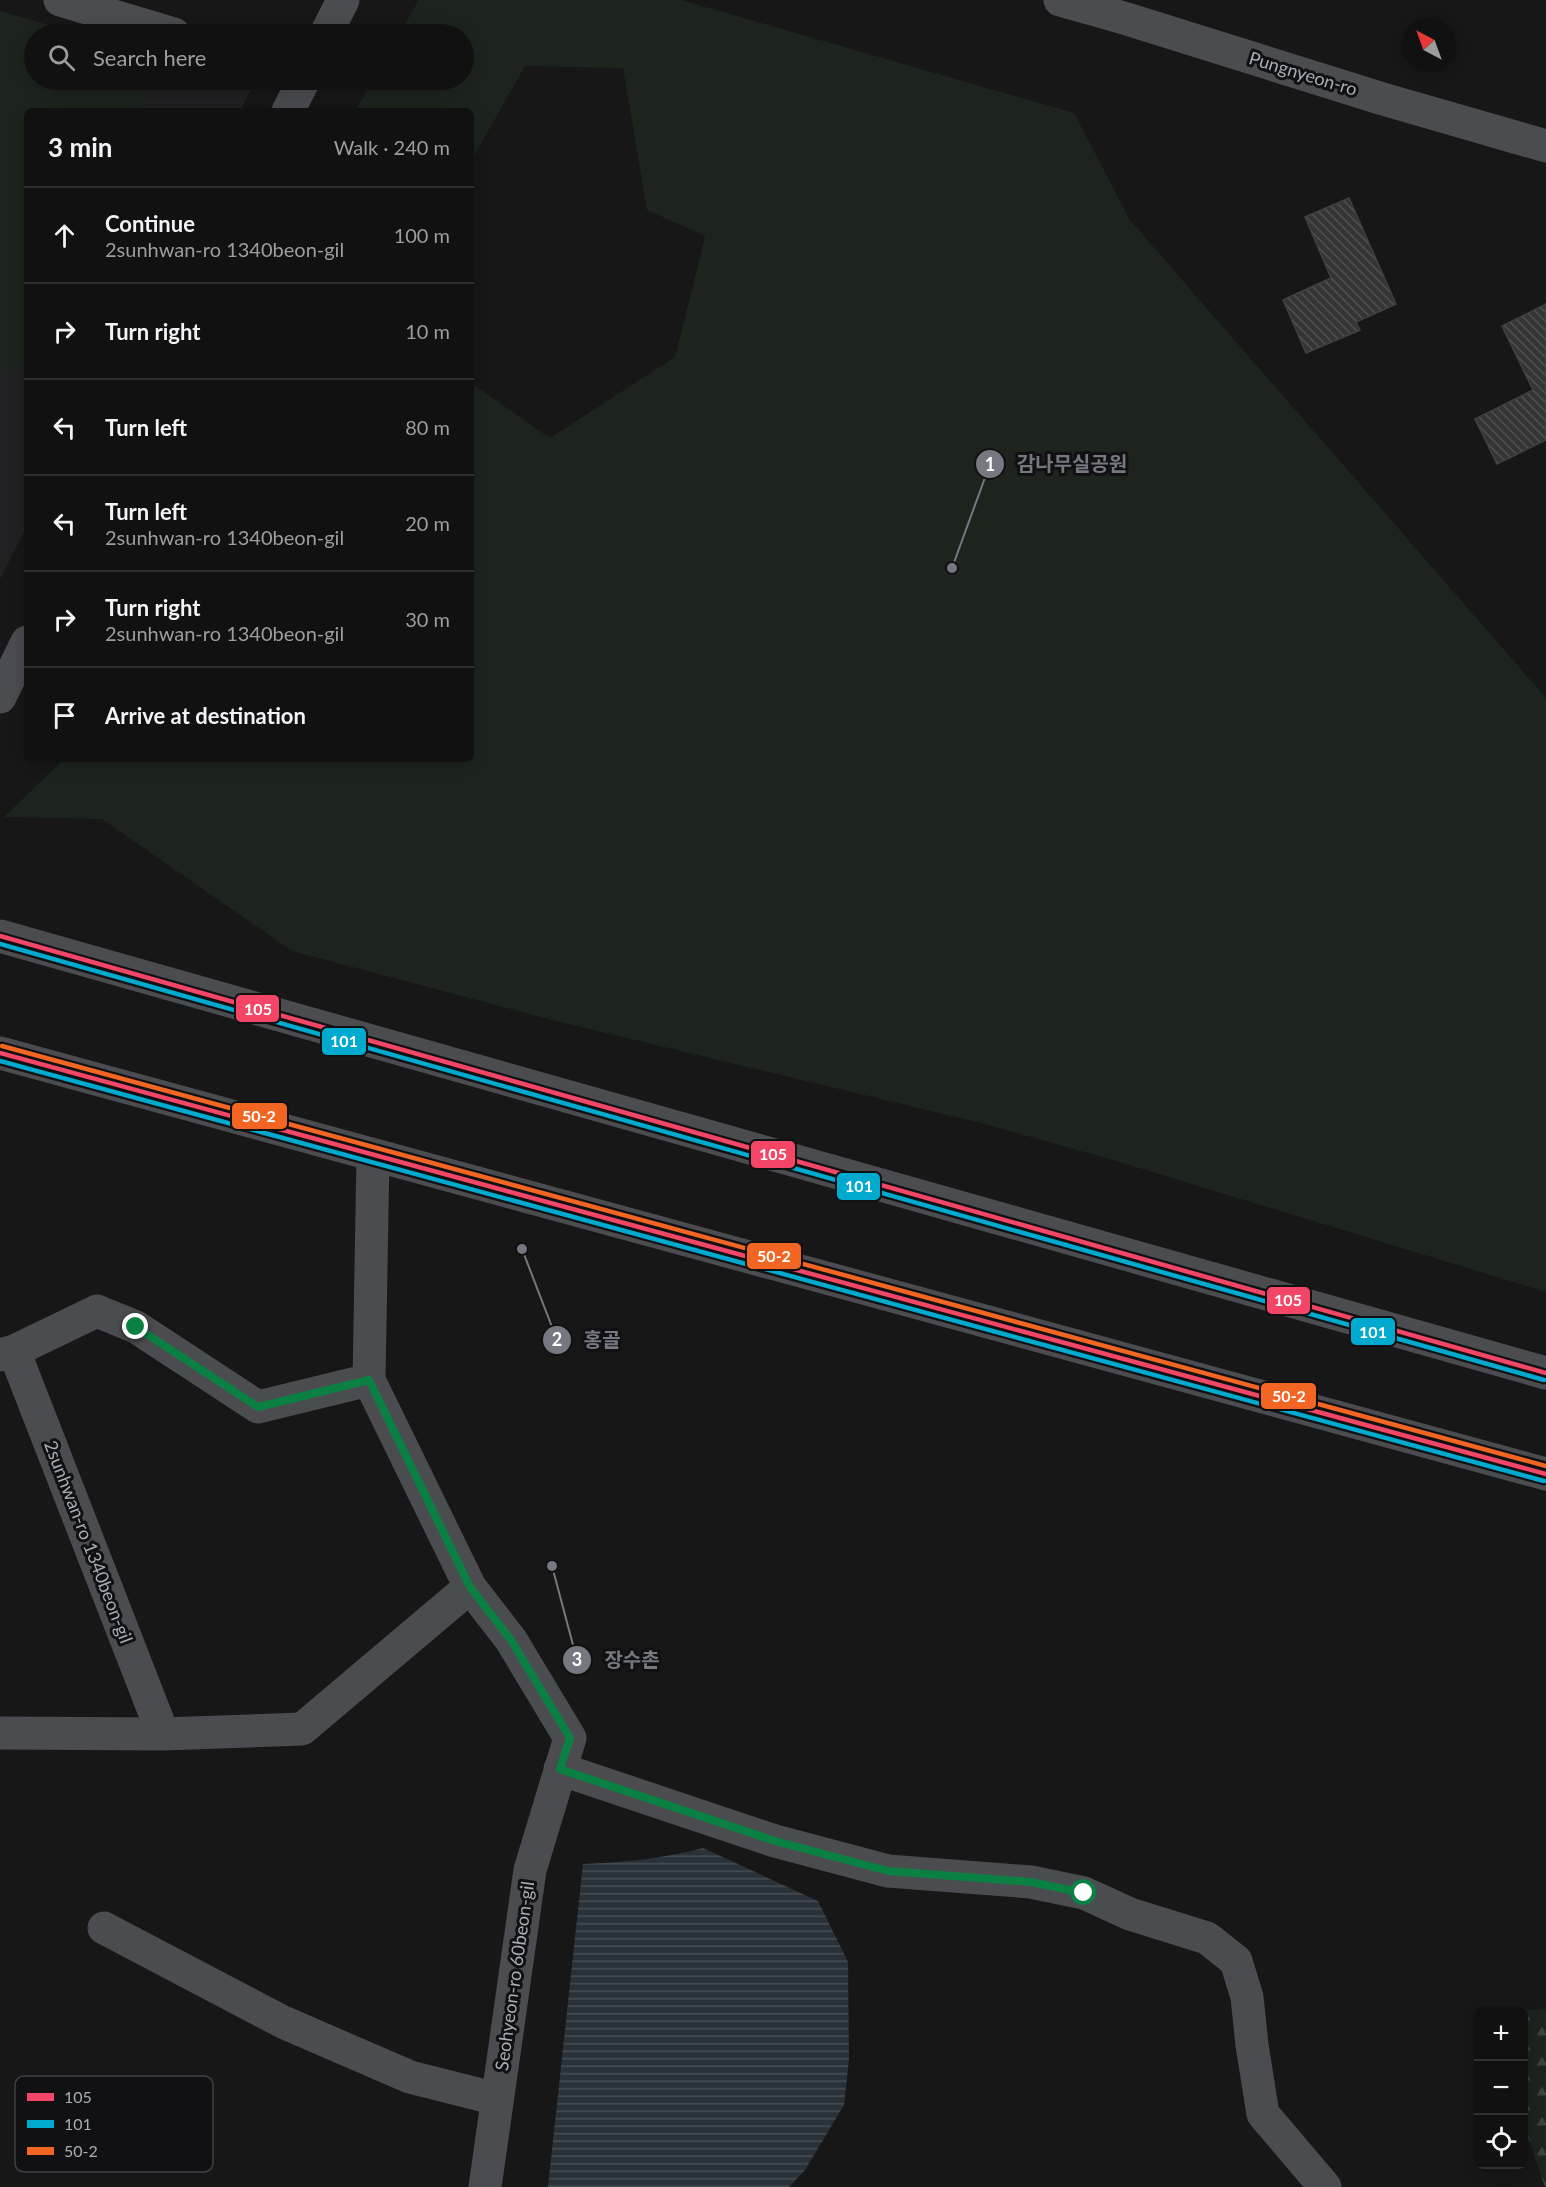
<!DOCTYPE html>
<meta charset="utf-8">
<style>
:root{--surface:#111;--page:#1e1f1f;--text:#f1f3f6;--muted:#9c9d9f;--line:#303131}
body{margin:0;font-family:Lato,"Noto Sans KR",sans-serif;background:var(--page);color:var(--text)}
.controls{position:absolute;right:18px;bottom:18px;display:grid;overflow:hidden;border-radius:9px;box-shadow:0 3px 15px #0003}
.controls button{width:54px;height:54px;display:grid;place-items:center;padding:0;border:0;border-bottom:2px solid var(--line);background:var(--surface);color:var(--text);font:30px sans-serif}
.compass{position:absolute;left:1402px;top:18px;width:54px;height:54px;border-radius:50%;background:var(--surface);box-shadow:0 3px 15px #0003;rotate:319deg}
.stop{position:absolute;width:18px;height:18px;margin:-14px;border:4px solid #0b8043;border-radius:50%;background:#fff}
.stop.end{background:#0b8043;border-color:#fff;box-shadow:0 2px 6px #0008}
.list{margin:0;padding:0;list-style:none}
h2{display:flex;justify-content:space-between;align-items:center;height:78px;margin:0;padding:0 24px;font-size:26px}
h2 small{font-size:20px;font-weight:400;color:var(--muted)}
.list li{display:grid;grid-template-columns:39px 1fr auto;gap:18px;align-items:center;box-sizing:border-box;height:96px;padding:0 24px;border-top:2px solid var(--line)}
.list b{display:block;font-size:22px;white-space:nowrap}
.list p{margin:0;font-size:20px;white-space:nowrap;color:var(--muted)}
.list em{font-size:20px;font-style:normal;color:var(--muted)}
.icon{flex:none;width:33px;height:33px;fill:none;stroke:currentColor;stroke-width:2;stroke-linecap:round;stroke-linejoin:round}
.map{position:relative;flex:none;width:1546px;height:2187px;overflow:hidden}
.search{position:absolute;background:var(--surface);box-shadow:0 3px 15px #0003;left:24px;top:24px;width:450px;height:66px;display:flex;align-items:center;gap:15px;box-sizing:border-box;padding:0 21px;border-radius:33px;color:var(--muted);font-size:22px}
.panel{position:absolute;background:var(--surface);box-shadow:0 3px 15px #0003;left:24px;top:108px;width:450px;height:654px;border-radius:9px}
.map>svg:first-child{display:block}
</style>
<div class="map">
<svg width="1546" height="2187" viewBox="0 0 1546 2187">
<defs>
<pattern id="forest-firs" width="22" height="20" patternUnits="userSpaceOnUse" patternTransform="scale(1.5)"><rect width="22" height="20" fill="#1d241e"/><path d="M5 1l3.5 6h-7zM16 11l3.5 6h-7z" fill="#3b413d"/></pattern>
<pattern id="water-rules" width="6" height="5" patternUnits="userSpaceOnUse" patternTransform="scale(1.5)"><rect width="6" height="5" fill="#2a3239"/><path d="M0 2.5h6" fill="none" stroke="#464d54"/></pattern>
<pattern id="building-back-hatch" width="6" height="6" patternUnits="userSpaceOnUse" patternTransform="scale(1.5)"><rect width="6" height="6" fill="#353536"/><path d="M-1 5l2 2M0 0l6 6M5-1l2 2" fill="none" stroke="#4f5051"/></pattern>
</defs>
<rect width="100%" height="100%" fill="#171717"/>
<path fill="#212123" d="M0 12 34 34V80H216L251 90 240 111H27V526L0 579Z"/>
<path fill="url(#forest-firs)" d="M1546 2009V2187H1545L1524 2125V2012L1516 2011Z"/>
<path fill="#1d241e" d="M419 0H681L1074 113 1130 220 1546 698V1292L1113 1160 981 1123 552 1020 292 951 102 819 4 817 64 759H471V383L550 438 675 357 705 236 647 210 623 68 525 66 471 161V111H355L374 80H464V34H399Z
M0 11 80 34H34V80H155L140 111H27V352L16 374 0 366Z"/>
<path fill="url(#water-rules)" d="M703 1848 818 1901 848 1962 849 2059 844 2105 805 2170 789 2187H548L583 1864C624 1862 663 1859 703 1848Z"/>
<path fill="url(#building-back-hatch)" stroke="#3f4043" stroke-width="1.5" d="M1349 198 1396 304 1356 322 1360 330 1306 353 1283 300 1331 278 1305 217Z
M1546 304V440L1497 464 1475 419 1533 390 1502 326Z"/>
<g fill="none" stroke-linecap="round" stroke-linejoin="round">
<path stroke="#4b4c50" stroke-width="33" d="M60 0 174 34
M1060 0 1127 19 1383 99 1546 146
M326 34 343 0
M288 111 304 80
M0 697 27 642
M0 936 1546 1373
M0 1053 1546 1474
M373 1155 369 1380 470 1587 511 1640 570 1738 530 1870 485 2187
M14 1351 163 1734
M0 1355 14 1351 97 1311 136 1327 258 1407 369 1380
M0 1733 163 1734 302 1729 470 1587
M560 1769 775 1841 888 1871 1031 1882 1084 1893 1130 1914 1207 1938 1236 1961 1247 1997 1252 2045 1263 2114 1325 2187
M104 1928 283 2022 410 2077 497 2099"/>
<defs>
<path id="bus-1" d="M0 936 1546 1373
M0 1053 1546 1474"/>
<path id="bus-2" d="M0 944 1544 1380
M0 1061 1544 1481"/>
<path id="bus-3" d="M2 1046 1546 1466"/>
</defs>
<use href="#bus-1" stroke="#111113" stroke-width="9"/>
<use href="#bus-2" stroke="#111113" stroke-width="9"/>
<use href="#bus-3" stroke="#111113" stroke-width="9"/>
<use href="#bus-1" stroke="#f34667" stroke-width="4.5"/>
<use href="#bus-2" stroke="#00a9ce" stroke-width="4.5"/>
<use href="#bus-3" stroke="#f26522" stroke-width="4.5"/>
</g>
<g fill="none" stroke-linecap="round" stroke-linejoin="round">
<path stroke="#0b8043" stroke-width="8" d="M136 1327 258 1407 369 1380 470 1587 511 1640 570 1738 560 1769 775 1841 888 1871 1031 1882 1084 1893"/>
</g>
<g text-anchor="middle" stroke-width="6" stroke-linejoin="round" paint-order="stroke">
<g font-size="18" fill="#a8adb8" stroke="#111113">
<text transform="translate(1303 74) rotate(17)" y="6">Pungnyeon-ro</text>
<text transform="translate(88 1542) rotate(69)" y="6">2sunhwan-ro 1340beon-gil</text>
<text transform="translate(515 1976) rotate(-82)" y="6">Seohyeon-ro 60beon-gil</text>
</g>
</g>
<rect x="15" y="2076" width="198" height="96" rx="9" fill="#111113" stroke="#3e4045" stroke-width="1.5"/>
<rect x="27" y="2093" width="27" height="8" fill="#f34667"/>
<rect x="27" y="2120" width="27" height="8" fill="#00a9ce"/>
<rect x="27" y="2147" width="27" height="8" fill="#f26522"/>
<g font-size="16" fill="#a8adb8">
<text x="64" y="2103">105</text>
<text x="64" y="2130">101</text>
<text x="64" y="2157">50-2</text>
</g>
<path fill="none" stroke="#757880" stroke-width="2" d="M952 568L990 464M522 1249L557 1340M552 1566L577 1660"/>
<g fill="#757880" stroke="#111113" stroke-width="2">
<circle cx="952" cy="568" r="6"/>
<circle cx="522" cy="1249" r="6"/>
<circle cx="552" cy="1566" r="6"/>
<circle cx="990" cy="464" r="15"/>
<circle cx="557" cy="1340" r="15"/>
<circle cx="577" cy="1660" r="15"/>
</g>
<g font-size="18" text-anchor="middle" font-weight="bold" fill="#fff">
<text x="990" y="471">1</text>
<text x="557" y="1346">2</text>
<text x="577" y="1666">3</text>
</g>
<g font-size="20" text-anchor="middle" font-weight="bold" fill="#757880" stroke="#111113" stroke-width="6" stroke-linejoin="round" paint-order="stroke">
<text x="1072" y="471">감나무실공원</text>
<text x="602" y="1347">홍골</text>
<text x="632" y="1667">장수촌</text>
</g>
<g stroke="#111113" stroke-width="2">
<rect x="235" y="994" width="45" height="29" rx="6" fill="#f34667"/>
<rect x="321" y="1027" width="46" height="29" rx="6" fill="#00a9ce"/>
<rect x="231" y="1102" width="57" height="28" rx="6" fill="#f26522"/>
<rect x="750" y="1140" width="46" height="29" rx="6" fill="#f34667"/>
<rect x="836" y="1172" width="45" height="29" rx="6" fill="#00a9ce"/>
<rect x="746" y="1242" width="56" height="28" rx="6" fill="#f26522"/>
<rect x="1266" y="1286" width="45" height="29" rx="6" fill="#f34667"/>
<rect x="1350" y="1317" width="46" height="29" rx="6" fill="#00a9ce"/>
<rect x="1260" y="1382" width="57" height="28" rx="6" fill="#f26522"/>
</g>
<g font-size="16" text-anchor="middle" font-weight="bold" fill="#fff">
<text x="258" y="1015">105</text>
<text x="344" y="1047">101</text>
<text x="259" y="1122">50-2</text>
<text x="773" y="1160">105</text>
<text x="859" y="1192">101</text>
<text x="774" y="1262">50-2</text>
<text x="1288" y="1306">105</text>
<text x="1373" y="1338">101</text>
<text x="1289" y="1402">50-2</text>
</g>
</svg>
<div class="controls">
<button>+</button>
<button>−</button>
<button><svg class="icon" aria-label="locate" viewBox="0 0 24 24"><circle cx="12" cy="12" r="6"/><path d="M12 2v4M12 18v4M2 12h4M18 12h4"/></svg></button>
</div>
<svg class="compass" viewBox="-18 -18 36 36"><path d="M0-13l5 13h-10z" fill="#e53935"/><path d="M0 13l5-13h-10z" fill="#9c9d9f"/></svg>
<div class="stop" style="left:1084px;top:1893px"></div>
<div class="stop end" style="left:136px;top:1327px"></div>
<div class="search"><svg class="icon" aria-label="search" viewBox="0 0 24 24"><circle cx="10" cy="10" r="6"/><path d="M15 15l6 6"/></svg>Search here</div>
<section class="panel">
<h2>3 min<small>Walk · 240 m</small></h2>
<ul class="list">
<li><svg class="icon" aria-label="ahead" viewBox="0 0 24 24"><path d="M12 20V5M6 11l6-6 6 6"/></svg><div><b>Continue</b><p>2sunhwan-ro 1340beon-gil</p></div><em>100 m</em></li>
<li><svg class="icon" aria-label="right" viewBox="0 0 24 24"><path d="M7 20v-9h11M14 6l5 5-5 5"/></svg><div><b>Turn right</b></div><em>10 m</em></li>
<li><svg class="icon" aria-label="left" viewBox="0 0 24 24"><path d="M17 20v-9H6M10 6l-5 5 5 5"/></svg><div><b>Turn left</b></div><em>80 m</em></li>
<li><svg class="icon" aria-label="left" viewBox="0 0 24 24"><path d="M17 20v-9H6M10 6l-5 5 5 5"/></svg><div><b>Turn left</b><p>2sunhwan-ro 1340beon-gil</p></div><em>20 m</em></li>
<li><svg class="icon" aria-label="right" viewBox="0 0 24 24"><path d="M7 20v-9h11M14 6l5 5-5 5"/></svg><div><b>Turn right</b><p>2sunhwan-ro 1340beon-gil</p></div><em>30 m</em></li>
<li><svg class="icon" aria-label="arrive" viewBox="0 0 24 24"><path d="M6 21V4h12l-3 4 3 4H6"/></svg><div><b>Arrive at destination</b></div></li>
</ul>
</section>
</div>
